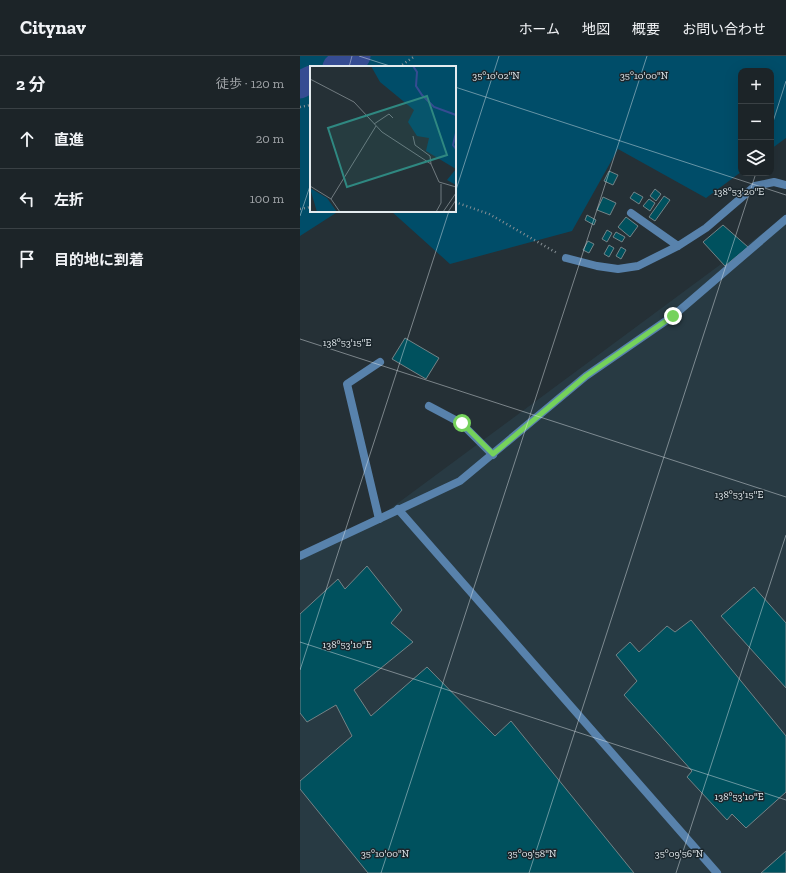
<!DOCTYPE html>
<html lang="ja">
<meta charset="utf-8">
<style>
:root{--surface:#1c2428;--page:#252c30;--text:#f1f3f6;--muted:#a0a4a8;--line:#3a4145}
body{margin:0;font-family:"Zilla Slab","Noto Sans JP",serif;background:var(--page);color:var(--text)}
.controls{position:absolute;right:12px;top:12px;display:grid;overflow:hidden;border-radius:8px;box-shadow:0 4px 16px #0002}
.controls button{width:36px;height:36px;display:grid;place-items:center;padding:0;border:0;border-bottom:1px solid var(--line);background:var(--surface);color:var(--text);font:20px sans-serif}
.stop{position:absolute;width:12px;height:12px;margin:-9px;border:3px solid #75d25b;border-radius:50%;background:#fff}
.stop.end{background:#75d25b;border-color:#fff;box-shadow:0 1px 4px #0008}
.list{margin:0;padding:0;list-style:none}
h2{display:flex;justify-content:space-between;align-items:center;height:52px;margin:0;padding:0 16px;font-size:17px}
h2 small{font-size:13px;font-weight:400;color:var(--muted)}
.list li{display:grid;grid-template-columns:26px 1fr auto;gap:12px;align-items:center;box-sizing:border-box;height:60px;padding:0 16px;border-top:1px solid var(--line)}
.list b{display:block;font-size:15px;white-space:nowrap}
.list em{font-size:13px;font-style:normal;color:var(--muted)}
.icon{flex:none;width:22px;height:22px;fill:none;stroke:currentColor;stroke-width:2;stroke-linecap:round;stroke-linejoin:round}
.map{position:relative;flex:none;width:486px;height:817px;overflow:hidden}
header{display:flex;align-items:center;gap:24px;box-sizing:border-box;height:56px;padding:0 20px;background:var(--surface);border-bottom:1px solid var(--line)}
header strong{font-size:19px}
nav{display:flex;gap:22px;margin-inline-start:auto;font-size:14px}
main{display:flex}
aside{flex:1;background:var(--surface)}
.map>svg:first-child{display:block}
</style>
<header>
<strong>Citynav</strong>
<nav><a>ホーム</a><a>地図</a><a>概要</a><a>お問い合わせ</a></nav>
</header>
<main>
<aside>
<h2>2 分<small>徒歩 · 120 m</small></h2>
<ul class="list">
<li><svg class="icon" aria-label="ahead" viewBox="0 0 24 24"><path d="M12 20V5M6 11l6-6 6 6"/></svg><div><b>直進</b></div><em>20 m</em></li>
<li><svg class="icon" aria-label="left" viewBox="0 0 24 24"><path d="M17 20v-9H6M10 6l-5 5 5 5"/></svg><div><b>左折</b></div><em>100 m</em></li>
<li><svg class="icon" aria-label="arrive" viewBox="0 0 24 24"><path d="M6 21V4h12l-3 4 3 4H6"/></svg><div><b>目的地に到着</b></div></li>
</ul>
</aside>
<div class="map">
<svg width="486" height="817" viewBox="0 0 486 817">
<rect width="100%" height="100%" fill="#253036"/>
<path fill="#283a43" d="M486 160V817H0V496L71 467Z"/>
<path fill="#004d69" d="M0 0H486V82L471 93V15H441V116L406 142 318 93 272 175 150 208 91 155H155V11H11V155H39L0 180Z"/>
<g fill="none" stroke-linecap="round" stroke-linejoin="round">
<path stroke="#364c92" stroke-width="27" d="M36 11 57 0
M0 29 11 23"/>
</g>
<path fill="#00515e" stroke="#748387" d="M309 115 318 119 313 129 304 125Z
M355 133 361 138 356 145 350 140Z
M334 136 343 141 339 148 330 142Z
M364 140 370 144 355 165 349 161Z
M303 141 316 147 310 159 297 154Z
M349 143 355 147 350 155 343 150Z
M287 159 296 164 294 169 285 164Z
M326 161 338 170 330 181 318 171Z
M423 169 448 191 425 210 403 186Z
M307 174 312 177 307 186 302 183Z
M316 176 325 181 322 186 313 181Z
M288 185 294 188 289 197 283 194Z
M309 189 314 192 309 201 304 198Z
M321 191 326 194 321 203 316 200Z
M105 282 139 302 126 323 92 303Z
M67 510 102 554 91 567 113 586 54 634 71 660 127 611 195 680 211 665 334 817H68L0 733V725L52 680 36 649 7 666 0 657V558L38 523 45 533Z
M454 531 486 567V632L421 560Z
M391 564 486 680V736L446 772 432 758 427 764 387 721 392 715 324 639 337 625 316 599 330 586 339 596 367 570 375 576Z
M486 795V817H461Z"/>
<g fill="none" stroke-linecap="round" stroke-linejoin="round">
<path stroke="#868f94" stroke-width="2.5" stroke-dasharray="1 3" stroke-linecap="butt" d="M99 11 115 0
M0 51 11 49
M155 146 189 158 257 197
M0 153 11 151"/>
<path stroke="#5882ac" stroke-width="8" d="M129 350 161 367 193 399
M79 463 47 328 80 306"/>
<path stroke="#5882ac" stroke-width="8" d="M331 157 378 190
M266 202 297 210 318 213 338 210 378 190 406 172 455 130 474 126 486 129
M98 453 417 817"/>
<path stroke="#5882ac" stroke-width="8" d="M0 500 160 425 286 320 373 260 486 163"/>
</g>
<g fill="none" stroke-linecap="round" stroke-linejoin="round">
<path stroke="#75d25b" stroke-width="5" d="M162 367 193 398 286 320 373 260"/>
</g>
<path fill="none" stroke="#e4ebef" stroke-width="1" stroke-opacity="0.45" d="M59 0 93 11M49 11 52 0M155 31 486 139M471 72 486 25M155 137 199 0M0 160 11 127M0 283 486 441M0 586 486 744M0 614 149 155M81 817 347 0M229 817 456 117M376 817 486 479"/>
<g transform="translate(10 10)">
<rect width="146" height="146" fill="#253036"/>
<path d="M61 0H146V119L137 114 146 103 116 85 119 72 107 70 98 56 104 44 70 16ZM0 122 17 132 27 146H7Z" fill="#004d69"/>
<path fill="none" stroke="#364c92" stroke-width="2" d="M103 0 107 6 106 20 112 29 124 41 146 49M146 67 143 79 146 83"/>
<path fill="none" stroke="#717b80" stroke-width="1" d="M0 13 44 36 72 66 121 98 129 116 146 121M64 58 79 48 83 52M103 70 105 79 120 90 121 98M0 120 21 133 30 146M21 133 66 60M126 146 131 137V118M133 146 146 127M138 146 146 134"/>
<path fill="#2f8881" fill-opacity="0.15" stroke="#2f8881" stroke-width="2" d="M117 30 137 89 37 121 18 62Z"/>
<rect width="146" height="146" fill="none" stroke="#e4ebef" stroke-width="2"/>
</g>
<g font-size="10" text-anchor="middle" fill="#e4ebef" stroke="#1b262c" stroke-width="3" stroke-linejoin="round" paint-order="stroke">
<text x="196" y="23">35°10'02"N</text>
<text x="344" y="23">35°10'00"N</text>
<text x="439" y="139">138°53'20"E</text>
<text x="47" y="290">138°53'15"E</text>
<text x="439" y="442">138°53'15"E</text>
<text x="47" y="592">138°53'10"E</text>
<text x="439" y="744">138°53'10"E</text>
<text x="85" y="801">35°10'00"N</text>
<text x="232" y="801">35°09'58"N</text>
<text x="379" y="801">35°09'56"N</text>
</g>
</svg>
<div class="controls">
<button>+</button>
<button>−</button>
<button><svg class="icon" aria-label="layers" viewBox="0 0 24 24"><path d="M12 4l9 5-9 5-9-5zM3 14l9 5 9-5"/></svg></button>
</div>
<div class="stop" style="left:162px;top:367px"></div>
<div class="stop end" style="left:373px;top:260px"></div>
</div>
</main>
